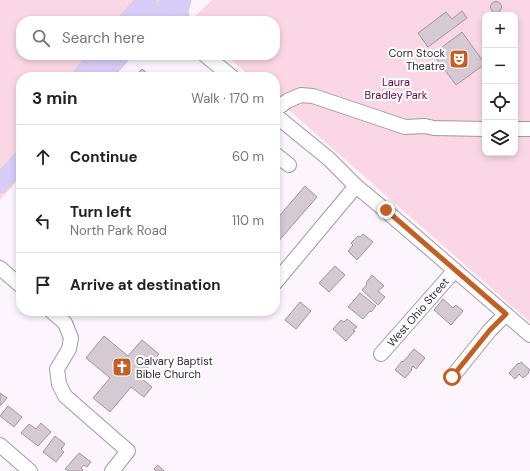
<!DOCTYPE html>
<meta charset="utf-8">
<style>
:root{--surface:#fff;--page:#f2f2f2;--text:#222;--muted:#767676;--line:#e0e0e0}
body{margin:0;font-family:"DM Sans",sans-serif;background:var(--page);color:var(--text)}
.controls{position:absolute;right:12px;top:12px;display:grid;overflow:hidden;border-radius:8px;box-shadow:0 2px 6px #0003}
.controls button{width:36px;height:36px;display:grid;place-items:center;padding:0;border:0;border-bottom:1px solid var(--line);background:var(--surface);color:var(--text);font:20px sans-serif}
.stop{position:absolute;width:12px;height:12px;margin:-9px;border:3px solid #c25f24;border-radius:50%;background:#fff}
.stop.end{background:#c25f24;border-color:#fff;box-shadow:0 1px 4px #0008}
.list{margin:0;padding:0;list-style:none}
h2{display:flex;justify-content:space-between;align-items:center;height:52px;margin:0;padding:0 16px;font-size:17px}
h2 small{font-size:13px;font-weight:400;color:var(--muted)}
.list li{display:grid;grid-template-columns:26px 1fr auto;gap:12px;align-items:center;box-sizing:border-box;height:64px;padding:0 16px;border-top:1px solid var(--line)}
.list b{display:block;font-size:15px;white-space:nowrap}
.list p{margin:0;font-size:13px;white-space:nowrap;color:var(--muted)}
.list em{font-size:13px;font-style:normal;color:var(--muted)}
.icon{flex:none;width:22px;height:22px;fill:none;stroke:currentColor;stroke-width:2;stroke-linecap:round;stroke-linejoin:round}
.map{position:relative;flex:none;width:530px;height:471px;overflow:hidden}
.search{position:absolute;background:var(--surface);box-shadow:0 2px 6px #0003;left:16px;top:16px;width:264px;height:44px;display:flex;align-items:center;gap:10px;box-sizing:border-box;padding:0 14px;border-radius:16px;color:var(--muted);font-size:15px}
.panel{position:absolute;background:var(--surface);box-shadow:0 2px 6px #0003;left:16px;top:72px;width:264px;height:244px;border-radius:16px}
.map>svg:first-child{display:block}
</style>
<div class="map">
<svg width="530" height="471" viewBox="0 0 530 471">
<rect width="100%" height="100%" fill="#fcf5fe"/>
<path fill="#fbd7e5" fill-rule="evenodd" d="M0 0H183L161 21H21V55H131L111 77H21V177L0 200Z
M212 0H530V322L275 98V77H251L226 55H275V21H190ZM485 15H515V153H485Z"/>
<path fill="#d5cad3" stroke="#9f959d" d="M490.5 7a5.5 5.5 0 1 1 11 0a5.5 5.5 0 1 1-11 0Z
M462 11 467 18 428 47 418 33 446 12 452 19Z
M462 32 485 64 456 85 433 54Z
M142 69 152 77H132L135 74 136 75Z
M275 161 281 167 275 174Z
M305 186 317 197 276 244H275V221Z
M363 234 373 242 357 260 348 251 353 245 351 243 358 236 360 237Z
M335 266 345 275 329 292 319 283Z
M372 275 384 286 378 291 385 297 378 305 362 290 367 284 366 283Z
M360 293 376 306 371 312 370 311 363 319 348 307Z
M443 299 453 308 456 305 463 311 451 325 434 310Z
M300 302 311 311 296 329 285 320Z
M347 319 357 327 353 330 355 331 346 341 333 329 341 320 344 322Z
M104 336 128 356 142 340 159 354 140 377 152 387 144 397 131 387 110 412 93 398 110 378 86 358Z
M414 349 425 358 416 369 413 366 411 369 412 370 405 378 395 370 402 361 403 362Z
M521 362 530 370 528 372 529 373 523 378 519 374 515 379 509 373 518 363 519 364Z
M0 393 7 398 0 406Z
M8 406 22 417 14 427 0 416Z
M41 423 51 432 38 446 21 433 29 424 36 429Z
M55 436 65 444 61 449 64 452 56 462 43 452Z
M79 453 91 462 87 467 84 465 81 468 83 470 82 471H68L65 469Z
M158 465 164 471H156L154 469Z"/>
<g fill="none" stroke-linecap="round" stroke-linejoin="round">
<defs>
<path id="minor" d="M205 55 232 77
M275 110 287 101 301 95 313 96 405 127 425 126 434 128 485 129
M275 115 329 159 356 186 385 210 530 335
M515 129H530
M275 154 289 165
M0 268 21 286
M275 283 356 186
M51 311 65 323 71 338 69 349 57 369 59 384 65 396 128 451 112 471
M381 354 455 270
M452 377 490 330 506 314
M0 445 30 471"/>
<path id="major" d="M127 21 147 0
M151 21 157 15 174 0
M181 21 179 11 182 0
M81 77 99 55
M101 77 121 55
M0 184 21 160"/>
</defs>
<use href="#minor" stroke="#a099a3" stroke-width="16"/>
<use href="#major" stroke="#d5d4d5" stroke-width="19"/>
<use href="#minor" stroke="#fff" stroke-width="14"/>
<use href="#major" stroke="#d8ccf8" stroke-width="17"/>
</g>
<g fill="none" stroke-linecap="round" stroke-linejoin="round">
<path stroke="#c25f24" stroke-width="5" d="M386 210 506 314 490 330 452 377"/>
</g>
<defs>
<symbol id="theatre-square" viewBox="-11 -11 22 22"><rect x="-9" y="-9" width="18" height="18" rx="4" fill="#c25f24" stroke="#fff"/><path d="M-5-5.5Q0-4 5-5.5V0Q5 5 0 6Q-5 5-5 0ZM-3.3-2.5H-1v1.5H-3.3ZM1-2.5H3.3v1.5H1ZM-2.8 1Q0 5.5 2.8 1Z" fill="#fff"/></symbol>
<symbol id="church-square" viewBox="-11 -11 22 22"><rect x="-9" y="-9" width="18" height="18" rx="4" fill="#c25f24" stroke="#fff"/><path d="M-1.2-6h2.4v3.5h3.3v2.4h-3.3V6h-2.4V-.1h-3.3v-2.4h3.3Z" fill="#fff"/></symbol>
</defs>
<g fill-rule="evenodd">
<use href="#theatre-square" x="448" y="48" width="22" height="22"/>
<use href="#church-square" x="111" y="356" width="22" height="22"/>
</g>
<g text-anchor="middle" stroke-width="4" stroke-linejoin="round" paint-order="stroke">
<g font-size="11" fill="#2d2a2e" stroke="#fff" text-anchor="end">
<text x="445" y="57">Corn Stock<tspan x="445" dy="13">Theatre</tspan></text>
<text x="136" y="365" text-anchor="start">Calvary Baptist<tspan x="136" dy="13">Bible Church</tspan></text>
</g>
<g font-size="11" fill="#68003f" stroke="#fff">
<text x="396" y="86">Laura<tspan x="396" dy="13">Bradley Park</tspan></text>
</g>
<g font-size="11" fill="#2d2a2e" stroke="#fff">
<text transform="translate(418 312) rotate(-49)" y="4">West Ohio Street</text>
</g>
</g>
</svg>
<div class="controls">
<button>+</button>
<button>−</button>
<button><svg class="icon" aria-label="locate" viewBox="0 0 24 24"><circle cx="12" cy="12" r="6"/><path d="M12 2v4M12 18v4M2 12h4M18 12h4"/></svg></button>
<button><svg class="icon" aria-label="layers" viewBox="0 0 24 24"><path d="M12 4l9 5-9 5-9-5zM3 14l9 5 9-5"/></svg></button>
</div>
<div class="stop" style="left:452px;top:377px"></div>
<div class="stop end" style="left:386px;top:210px"></div>
<div class="search"><svg class="icon" aria-label="search" viewBox="0 0 24 24"><circle cx="10" cy="10" r="6"/><path d="M15 15l6 6"/></svg>Search here</div>
<section class="panel">
<h2>3 min<small>Walk · 170 m</small></h2>
<ul class="list">
<li><svg class="icon" aria-label="ahead" viewBox="0 0 24 24"><path d="M12 20V5M6 11l6-6 6 6"/></svg><div><b>Continue</b></div><em>60 m</em></li>
<li><svg class="icon" aria-label="left" viewBox="0 0 24 24"><path d="M17 20v-9H6M10 6l-5 5 5 5"/></svg><div><b>Turn left</b><p>North Park Road</p></div><em>110 m</em></li>
<li><svg class="icon" aria-label="arrive" viewBox="0 0 24 24"><path d="M6 21V4h12l-3 4 3 4H6"/></svg><div><b>Arrive at destination</b></div></li>
</ul>
</section>
</div>
